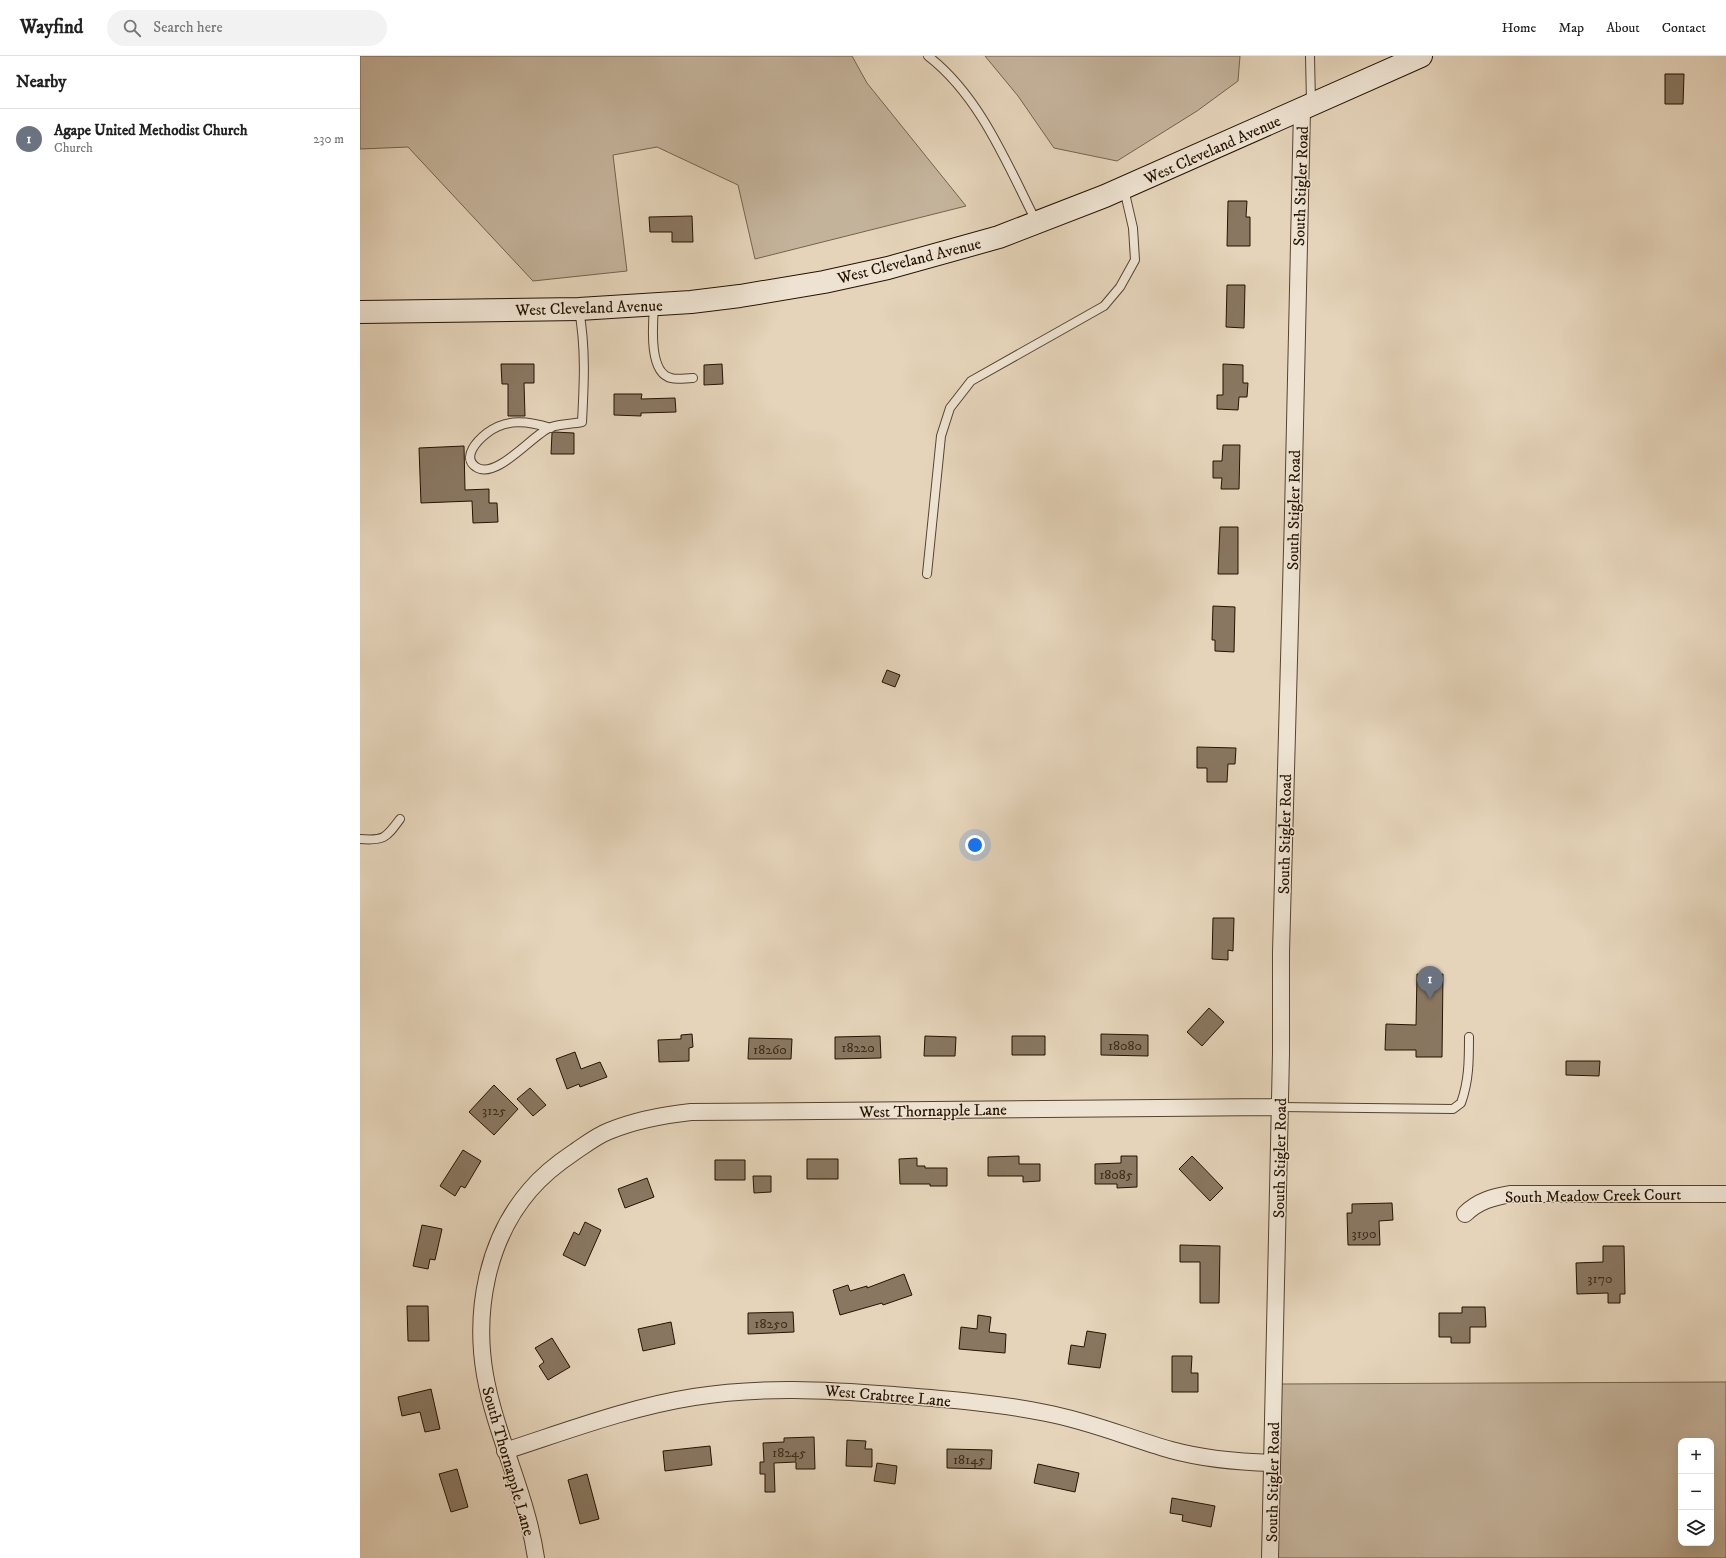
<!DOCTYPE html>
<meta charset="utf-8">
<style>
:root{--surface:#fff;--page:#f2f2f2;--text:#222;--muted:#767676;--line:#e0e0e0;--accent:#8f2418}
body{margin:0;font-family:"IM FELL DW Pica",serif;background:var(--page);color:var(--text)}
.controls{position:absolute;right:12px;bottom:12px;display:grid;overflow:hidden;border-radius:8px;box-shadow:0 4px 16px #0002}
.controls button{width:36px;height:36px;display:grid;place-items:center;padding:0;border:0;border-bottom:1px solid var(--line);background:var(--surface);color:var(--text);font:20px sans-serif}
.you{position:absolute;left:615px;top:789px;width:14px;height:14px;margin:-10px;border:3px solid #fff;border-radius:50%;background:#1a73e8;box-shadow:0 0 0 6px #1a73e833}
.badge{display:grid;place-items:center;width:26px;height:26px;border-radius:50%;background:var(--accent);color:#fff;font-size:13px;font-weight:700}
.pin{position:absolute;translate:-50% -33px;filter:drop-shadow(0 1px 2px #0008)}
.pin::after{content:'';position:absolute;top:21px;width:14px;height:12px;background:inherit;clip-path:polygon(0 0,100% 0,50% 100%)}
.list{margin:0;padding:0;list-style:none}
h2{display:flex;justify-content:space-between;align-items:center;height:52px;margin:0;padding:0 16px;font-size:17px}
h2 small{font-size:13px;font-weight:400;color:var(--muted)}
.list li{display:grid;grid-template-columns:26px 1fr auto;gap:12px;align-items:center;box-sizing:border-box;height:60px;padding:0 16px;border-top:1px solid var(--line)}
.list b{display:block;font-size:15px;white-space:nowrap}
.list p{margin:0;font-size:13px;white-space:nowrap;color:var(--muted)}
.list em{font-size:13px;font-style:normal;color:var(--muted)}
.icon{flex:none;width:22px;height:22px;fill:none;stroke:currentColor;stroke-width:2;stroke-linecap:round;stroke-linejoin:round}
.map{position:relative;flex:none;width:1366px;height:1502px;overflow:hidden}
header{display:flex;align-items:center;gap:24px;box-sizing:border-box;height:56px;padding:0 20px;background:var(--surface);border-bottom:1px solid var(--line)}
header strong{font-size:19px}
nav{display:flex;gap:22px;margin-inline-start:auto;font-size:14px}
.search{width:280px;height:36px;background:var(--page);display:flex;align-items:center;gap:10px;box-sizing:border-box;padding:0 14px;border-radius:22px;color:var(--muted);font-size:15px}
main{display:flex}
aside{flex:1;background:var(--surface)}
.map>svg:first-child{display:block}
</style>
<header>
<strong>Wayfind</strong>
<div class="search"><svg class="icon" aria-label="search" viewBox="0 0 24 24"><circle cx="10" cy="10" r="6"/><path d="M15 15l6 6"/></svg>Search here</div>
<nav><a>Home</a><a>Map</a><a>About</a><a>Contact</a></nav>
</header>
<main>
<aside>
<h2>Nearby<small></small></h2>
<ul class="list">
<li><span class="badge" style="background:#6b7280">1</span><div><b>Agape United Methodist Church</b><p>Church</p></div><em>230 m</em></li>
</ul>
</aside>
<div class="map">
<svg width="1366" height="1502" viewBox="0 0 1366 1502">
<rect width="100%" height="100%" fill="#e5d4ba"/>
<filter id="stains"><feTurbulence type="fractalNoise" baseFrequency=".005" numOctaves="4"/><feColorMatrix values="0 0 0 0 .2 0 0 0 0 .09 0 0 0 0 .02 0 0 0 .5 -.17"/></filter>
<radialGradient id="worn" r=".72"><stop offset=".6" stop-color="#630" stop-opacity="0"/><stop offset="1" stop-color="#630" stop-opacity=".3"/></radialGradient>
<path fill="#c4b39b" stroke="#74634e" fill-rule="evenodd" d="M0 0H492L507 27 606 150 395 203 378 129 297 91 253 99 267 215 173 225 48 91 0 93Z
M625 0H880L878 25 837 55 757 105 694 92 658 40Z
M1366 1326V1502H916L921 1328ZM1321 1385H1351V1487H1321Z"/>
<path fill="#897761" stroke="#251301" d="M1305 18H1324L1323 48H1305Z
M868 145H887L886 161H890V190H867Z
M332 160 333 186H312V176H290L289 161Z
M867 229H885L884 272 866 271Z
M141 308H174V327H164L165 360H148V328H142Z
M362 308 363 328 344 329V309Z
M863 308 883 309V327H888L887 341H879L878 354 857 353V339H863Z
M254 338H282L281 343 315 342 316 356 281 357V360L254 359Z
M194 376 214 377V398H191L192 377Z
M863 389H880L879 433H861L862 422H853V405H862Z
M104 390 105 434 129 433V447H137L138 466 113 467 112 445 61 447 59 392Z
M860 471H878V518H858Z
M853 550 875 551 874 596 855 595V584H852Z
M527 614 540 619 535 631 522 626Z
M837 691 876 692 875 708H868L867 726H847V712H837Z
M853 862H874L873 895 868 894V904L852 903Z
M1057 918H1083L1082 1001H1056V994H1025L1026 968 1056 969Z
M849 952 864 966 842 990 827 976Z
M332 978 333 991 329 992V1005L299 1006 298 984 321 983V979Z
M741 978 788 979V1000L741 999Z
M520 980 521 1002 475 1003V981Z
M565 980 596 981 595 1000H564Z
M652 980H685V999H652Z
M389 982 432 983 431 1003H388Z
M215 996 221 1013 240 1006 247 1021 220 1031 219 1028 207 1033 196 1003Z
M1206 1005H1240L1239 1020 1206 1019Z
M134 1029 158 1053 134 1079 109 1056Z
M170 1032 186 1049 173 1060 157 1043Z
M103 1094 121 1105 105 1132 101 1130 95 1140 80 1130Z
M659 1100V1108H680V1125L663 1126V1120H628V1101Z
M761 1100H777V1131L757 1132V1128H735V1108L761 1107Z
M832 1100 863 1132 850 1145 819 1113Z
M557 1102V1110H565V1112H587V1130H570V1128H540L539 1103Z
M447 1103H478V1123H447Z
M355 1104H385V1124H355Z
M393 1120H411V1136L394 1137Z
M287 1122 294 1141 265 1152 258 1133Z
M1032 1147 1033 1164 1019 1165 1020 1189H988L987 1157H992V1148Z
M225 1166 241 1174 225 1210 203 1199 214 1176 219 1179Z
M62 1169 82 1173 75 1204 70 1203 68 1213 53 1210Z
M820 1189 860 1190 859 1247H840V1206H820Z
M1243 1190H1264L1265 1238H1260V1247H1248V1237L1217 1238 1216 1207 1243 1206Z
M544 1218 552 1239 523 1249 522 1247 480 1259 473 1234 488 1229 490 1235 507 1230V1232Z
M47 1250H68L69 1285H48Z
M1102 1251H1125L1126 1271H1110V1287H1091V1281H1079V1257H1102Z
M433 1256 434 1276 388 1278V1257Z
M618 1259 631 1261 629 1276 646 1278 645 1297 599 1293 601 1271 617 1273Z
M311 1266 315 1288 283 1295 278 1273Z
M727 1275 746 1278 740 1312 708 1308 711 1289 724 1291Z
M192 1282 210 1311 188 1324 179 1310 184 1306 175 1292Z
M812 1300H832L831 1317H838V1336H812Z
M71 1333 80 1373 65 1376 60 1356 42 1360 38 1341Z
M454 1381 455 1413H436V1406L414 1407 415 1436H405V1418H400V1406H404L403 1387 424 1386V1382Z
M487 1384 506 1385 505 1393H512V1411L486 1410Z
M350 1390 352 1409 305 1415 303 1395Z
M587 1393 632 1394 631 1413 587 1412Z
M517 1407 537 1410 535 1428 514 1425Z
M678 1408 719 1417 715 1436 674 1427Z
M97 1413 108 1451 91 1456 79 1418Z
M227 1418 239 1463 220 1468 208 1424Z
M812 1442 855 1450 851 1471 822 1465 823 1459 810 1457Z"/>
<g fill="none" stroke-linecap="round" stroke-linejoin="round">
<defs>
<path id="lane" d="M568 0C620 40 647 108 676 165
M950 0 951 46
M294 250C293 267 288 317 311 322 317 324 326 322 333 322
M191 372C168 365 147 362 127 377 118 384 101 401 116 411 136 425 174 377 191 371 201 368 212 368 222 366 224 328 226 292 219 254
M567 518 581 380 590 352 611 325 744 250 760 231 775 204 773 172 764 133
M0 783C24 785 26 782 40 763
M919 1051 1093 1053 1101 1047C1109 1025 1109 1004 1109 981"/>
<path id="street" d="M1105 1158C1118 1145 1133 1141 1151 1138H1366
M145 1395C207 1375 270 1351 334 1341 401 1330 467 1334 534 1339 585 1343 637 1347 686 1357 729 1365 769 1382 811 1394 844 1403 877 1406 912 1407
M176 1502C167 1439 136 1381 125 1319 114 1255 127 1184 170 1134 182 1120 198 1107 213 1097 225 1089 236 1080 249 1075 276 1064 303 1059 331 1056L919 1051
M910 1502 921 997V896L933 458 942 53"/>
<path id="secondary" d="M0 256 219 253 331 246 380 240 464 226 528 212 639 181 745 140 1061 0"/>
</defs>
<use href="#lane" stroke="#55432f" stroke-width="10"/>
<use href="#street" stroke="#55432f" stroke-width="18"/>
<use href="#secondary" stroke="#251301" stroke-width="24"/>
<use href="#lane" stroke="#eee3d2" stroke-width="8"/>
<use href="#street" stroke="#eee3d2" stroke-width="16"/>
<use href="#secondary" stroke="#eee3d2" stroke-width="22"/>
</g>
<g text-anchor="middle" stroke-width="3" stroke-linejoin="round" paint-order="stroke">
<g font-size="14" fill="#3e2c19">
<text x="765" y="994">18080</text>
<text x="498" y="996">18220</text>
<text x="410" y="998">18260</text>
<text x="134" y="1059">3125</text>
<text x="756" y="1123">18085</text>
<text x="1004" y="1182">3190</text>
<text x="1240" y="1227">3170</text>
<text x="411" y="1272">18250</text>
<text x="429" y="1401">18245</text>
<text x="609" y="1408">18145</text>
</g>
<g font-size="16" fill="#251301" stroke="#eee3d2">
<text transform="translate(852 93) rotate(-24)" y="6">West Cleveland Avenue</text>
<text transform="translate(940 130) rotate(-88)" y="6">South Stigler Road</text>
<text transform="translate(549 204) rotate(-14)" y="6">West Cleveland Avenue</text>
<text transform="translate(229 251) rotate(-2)" y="6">West Cleveland Avenue</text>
<text transform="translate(933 454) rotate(-89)" y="6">South Stigler Road</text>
<text transform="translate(924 778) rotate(-89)" y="6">South Stigler Road</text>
<text transform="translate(573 1054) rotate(-1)" y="6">West Thornapple Lane</text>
<text transform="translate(919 1102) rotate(-89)" y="6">South Stigler Road</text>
<text transform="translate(1233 1139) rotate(-1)" y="6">South Meadow Creek Court</text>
<text transform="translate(528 1339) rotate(5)" y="6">West Crabtree Lane</text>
<text transform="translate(149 1405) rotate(74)" y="6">South Thornapple Lane</text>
<text transform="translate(912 1426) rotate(-89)" y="6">South Stigler Road</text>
</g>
</g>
<rect width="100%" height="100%" filter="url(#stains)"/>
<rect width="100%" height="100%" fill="url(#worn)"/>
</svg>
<div class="controls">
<button>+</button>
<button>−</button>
<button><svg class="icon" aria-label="layers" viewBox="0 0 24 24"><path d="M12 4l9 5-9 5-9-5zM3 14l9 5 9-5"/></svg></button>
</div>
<div class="you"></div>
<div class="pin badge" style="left:1070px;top:943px;background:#6b7280">1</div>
</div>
</main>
